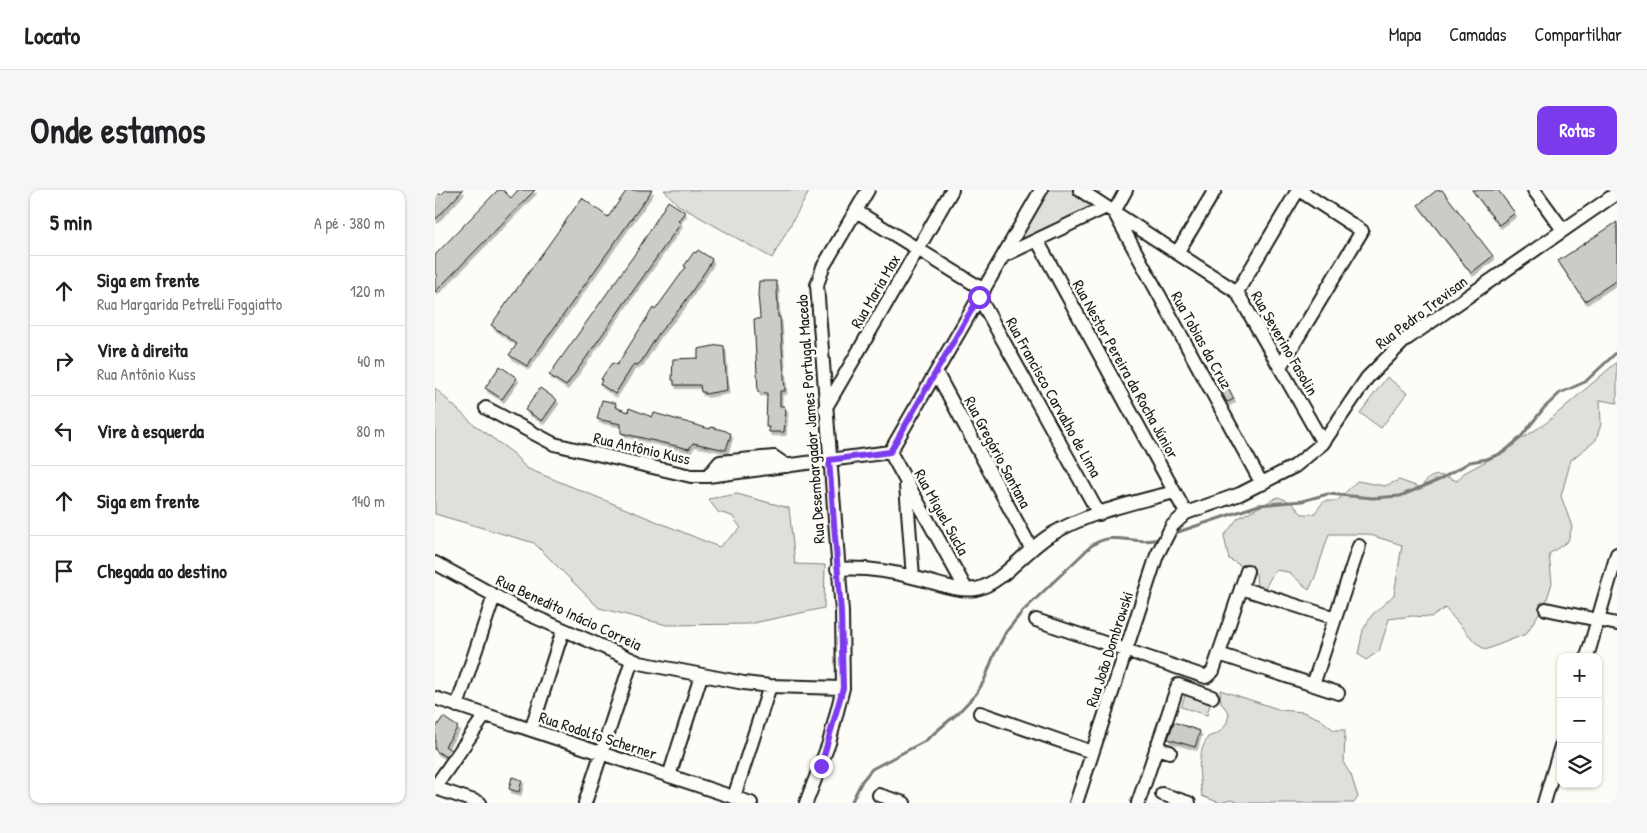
<!DOCTYPE html>
<html lang="pt">
<meta charset="utf-8">
<style>
:root{--surface:#fff;--page:#f6f6f6;--text:#202124;--muted:#757577;--line:#e0e0e0;--accent:#7c3aed}
body{margin:0;font-family:"Patrick Hand",sans-serif;background:var(--page);color:var(--text)}
.controls{position:absolute;right:15px;bottom:15px;display:grid;overflow:hidden;border-radius:10px;box-shadow:0 1px 4px #0004}
.controls button{width:45px;height:45px;display:grid;place-items:center;padding:0;border:0;border-bottom:1px solid var(--line);background:var(--surface);color:var(--text);font:25px sans-serif}
.stop{position:absolute;width:15px;height:15px;margin:-11px;border:4px solid #7c3aed;border-radius:50%;background:#fff}
.stop.end{background:#7c3aed;border-color:#fff;box-shadow:0 1px 5px #0008}
.list{margin:0;padding:0;list-style:none}
h2{display:flex;justify-content:space-between;align-items:center;height:65px;margin:0;padding:0 20px;font-size:21px}
h2 small{font-size:16px;font-weight:400;color:var(--muted)}
.list li{display:grid;grid-template-columns:32px 1fr auto;gap:15px;align-items:center;box-sizing:border-box;height:70px;padding:0 20px;border-top:1px solid var(--line)}
.list b{display:block;font-size:19px;white-space:nowrap}
.list p{margin:0;font-size:16px;white-space:nowrap;color:var(--muted)}
.list em{font-size:16px;font-style:normal;color:var(--muted)}
.icon{flex:none;width:28px;height:28px;fill:none;stroke:currentColor;stroke-width:2;stroke-linecap:round;stroke-linejoin:round}
.map{position:relative;flex:none;width:1182px;height:613px;overflow:hidden;border-radius:10px}
header{display:flex;align-items:center;gap:30px;box-sizing:border-box;height:70px;padding:0 25px;background:var(--surface);border-bottom:1px solid var(--line)}
header strong{font-size:24px}
nav{display:flex;gap:28px;margin-inline-start:auto;font-size:18px}
.intro{display:flex;align-items:center;justify-content:space-between;box-sizing:border-box;height:120px;padding:0 30px}
h1{margin:0;font-size:35px}
.button{padding:12px 22px;border-radius:10px;background:var(--accent);color:#fff;font-size:18px;font-weight:700}
main{display:flex;gap:30px;padding:0 30px}
aside{flex:1;background:var(--surface);border-radius:10px;box-shadow:0 1px 4px #0004}
.map>svg:first-child{display:block}
</style>
<header>
<strong>Locato</strong>
<nav><a>Mapa</a><a>Camadas</a><a>Compartilhar</a></nav>
</header>
<div class="intro"><h1>Onde estamos</h1><a class="button">Rotas</a></div>
<main>
<aside>
<h2>5 min<small>A pé · 380 m</small></h2>
<ul class="list">
<li><svg class="icon" aria-label="ahead" viewBox="0 0 24 24"><path d="M12 20V5M6 11l6-6 6 6"/></svg><div><b>Siga em frente</b><p>Rua Margarida Petrelli Foggiatto</p></div><em>120 m</em></li>
<li><svg class="icon" aria-label="right" viewBox="0 0 24 24"><path d="M7 20v-9h11M14 6l5 5-5 5"/></svg><div><b>Vire à direita</b><p>Rua Antônio Kuss</p></div><em>40 m</em></li>
<li><svg class="icon" aria-label="left" viewBox="0 0 24 24"><path d="M17 20v-9H6M10 6l-5 5 5 5"/></svg><div><b>Vire à esquerda</b></div><em>80 m</em></li>
<li><svg class="icon" aria-label="ahead" viewBox="0 0 24 24"><path d="M12 20V5M6 11l6-6 6 6"/></svg><div><b>Siga em frente</b></div><em>140 m</em></li>
<li><svg class="icon" aria-label="arrive" viewBox="0 0 24 24"><path d="M6 21V4h12l-3 4 3 4H6"/></svg><div><b>Chegada ao destino</b></div></li>
</ul>
</aside>
<div class="map">
<svg width="1182" height="613" viewBox="0 0 1182 613">
<defs>
<filter id="shadow"><feDropShadow dx="2" dy="3.5" stdDeviation="0" flood-color="#0004"/></filter>
</defs>
<rect width="100%" height="100%" fill="#fdfcf7"/>
<filter id="ink" filterUnits="userSpaceOnUse"><feTurbulence type="fractalNoise" baseFrequency=".02" numOctaves="2"/><feDisplacementMap in="SourceGraphic" scale="10" xChannelSelector="R" yChannelSelector="G"/><feConvolveMatrix kernelMatrix="1 2 1 2 8 2 1 2 1" color-interpolation-filters="sRGB"/></filter>
<g filter="url(#ink)">
<path fill="#e0dfdb" stroke="#7e7e7c" d="M229 0H375L337 68 243 15Z
M610 0H640L665 16 574 59Z
M1182 172V213L1165 210 1166 234 1161 250 1136 270 1126 306 1137 337 1133 351 1114 364 1117 393 1111 412 1091 444 1050 460 1040 452 1010 418 997 427 977 426 954 429 944 461 931 470 923 464 928 440 937 425 959 405 967 355 932 344H894L880 387 874 400 854 382 840 380 830 398 822 397 821 384 794 369 789 346 803 328 843 307 856 312 867 324H879L889 311H902L922 291 950 296 964 290 986 298C996 281 1005 284 1022 291L1029 283 1057 268 1111 233Z
M952 187 972 203 946 238 925 223Z
M0 198 37 233 78 263 91 278 284 357 306 338 297 326 283 322 273 309 302 304 354 318 360 374 390 375 389 418 314 434 232 435 164 418 99 353 0 324Z
M785 500 846 520 868 522 885 529 899 540H910L909 574 916 585 923 607 919 613H805L796 610 785 613 767 606C764 584 761 566 773 547 787 542 792 538 794 523L786 513Z
M751 503 776 511 772 525 746 517Z"/>
<g fill="none" stroke-linecap="round" stroke-linejoin="round">
<path stroke="#797876" stroke-width="3" d="M737 344 824 315 867 311 893 304 938 308 965 306 1004 290 1035 272 1052 269 1069 262 1085 248 1109 218 1125 203 1150 192 1182 162
M416 613 427 591 437 579 490 551 523 523 541 504 549 491 559 465 571 442 587 422 656 356C680 339 699 357 727 348"/>
</g>
<path fill="#cccbc8" stroke="#1c1c1c" filter="url(#shadow)" d="M0 0 6 5 11 0H28L0 30Z
M63 0H68L76 8 83 0H100L0 102V89L3 86 0 84V65Z
M192 0H217L92 176 74 165 82 154 56 135 147 8 173 27Z
M1002 0H1007L1058 66 1036 83 983 15Z
M1037 0H1063L1080 23 1064 35Z
M233 11 250 22 243 31 246 33 131 196 114 185 202 61Z
M1182 32V90L1150 111 1123 71Z
M263 60 277 69 275 74 247 116 224 143 206 172 202 175 199 174 180 204 165 194 167 190 166 189 176 174 179 173 182 175 218 118 220 120 251 77 249 76 259 62 261 63Z
M324 91H341L342 96 343 127H345L350 201H345V216H349L351 220 349 242H334V237H331L332 203 323 202 319 129H325V126L323 105Z
M284 155 289 156 292 200 270 204V202H266L265 195H239V190H237L238 169 263 168V159Z
M65 176 82 188 67 209 50 198Z
M791 193 799 209 792 212 784 197Z
M105 198 122 210 107 231 90 220Z
M167 210 181 213 180 217 193 222 194 218 217 227 219 223 275 239 276 237 291 241 296 244 291 260 258 253 254 259 186 243V234L162 229Z
M8 527 23 537 10 556 16 560 11 567 0 560V539Z
M739 532 765 541 760 557 733 549Z
M77 587 87 590 84 602 74 599Z"/>
<g fill="none" stroke-linecap="round" stroke-linejoin="round">
<defs>
<path id="minor" d="M645 0 802 102 888 253
M691 0 679 22 827 294
M1099 0 1128 40
M421 21 549 100
M602 50 751 323
M742 63 780 0
M568 66 671 17
M802 102 863 0
M544 107 664 324
M845 177 927 41 864 0
M501 182 596 358
M51 218 119 254 256 286H273L455 262
M390 219 517 0
M455 262 606 0
M455 262 531 399
M273 286 285 272 339 267 352 276
M471 295 478 387
M0 373 93 424 205 473 309 493 335 496 408 498
M402 379C430 377 455 381 481 388 499 392 522 402 541 399 567 394 593 357 617 344 654 322 698 313 739 302
M806 398 900 428
M1111 419 1182 434
M601 430 771 487 778 481 812 381
M784 464 903 503
M1152 467 1182 364
M878 495 924 356
M0 508 316 613
M22 516 59 406
M545 523 657 562
M96 540 128 440
M721 558 735 562
M234 586 266 486
M0 597 50 525
M0 598 45 613
M727 604 754 613
M444 605 469 613
M299 607 335 496
M150 613 197 470
M371 613 394 553 408 498 407 422 382 95 388 77 433 0
M641 613 722 365 737 336 751 323 805 304 860 276 888 253 932 188 970 150 1182 3
M703 613 743 495 777 507
M1109 613 1126 556"/>
</defs>
<use href="#minor" stroke="#1c1c1c" stroke-width="16"/>
<use href="#minor" stroke="#fdfcf7" stroke-width="12"/>
</g>
</g>
<g fill="none" stroke-linecap="round" stroke-linejoin="round" filter="url(#ink)">
<path stroke="#7c3aed" stroke-width="6" d="M386 576 408 498 406 422 394 270 455 262 544 107"/>
</g>
<g text-anchor="middle" stroke-width="5" stroke-linejoin="round" paint-order="stroke">
<g font-size="16" fill="#1c1c1c" stroke="#fdfcf7">
<text transform="translate(440 101) rotate(-60)" y="6">Rua Maria Max</text>
<text transform="translate(986 122) rotate(-37)" y="6">Rua Pedro Trevisan</text>
<text transform="translate(767 150) rotate(61)" y="6">Rua Tobias da Cruz</text>
<text transform="translate(850 153) rotate(60)" y="6">Rua Severino Fasolin</text>
<text transform="translate(691 179) rotate(61)" y="6">Rua Nestor Pereira da Rocha Júnior</text>
<text transform="translate(619 207) rotate(61)" y="6">Rua Francisco Carvalho de Lima</text>
<text transform="translate(375 229) rotate(-94)" y="6">Rua Desembargador James Portugal Macedo</text>
<text transform="translate(207 258) rotate(13)" y="6">Rua Antônio Kuss</text>
<text transform="translate(563 262) rotate(62)" y="6">Rua Gregório Santana</text>
<text transform="translate(507 322) rotate(61)" y="6">Rua Miguel Sucla</text>
<text transform="translate(134 422) rotate(25)" y="6">Rua Benedito Inácio Correia</text>
<text transform="translate(674 459) rotate(-72)" y="6">Rua João Dombrowski</text>
<text transform="translate(163 545) rotate(18)" y="6">Rua Rodolfo Scherner</text>
</g>
</g>
</svg>
<div class="controls">
<button>+</button>
<button>−</button>
<button><svg class="icon" aria-label="layers" viewBox="0 0 24 24"><path d="M12 4l9 5-9 5-9-5zM3 14l9 5 9-5"/></svg></button>
</div>
<div class="stop" style="left:544px;top:107px"></div>
<div class="stop end" style="left:386px;top:576px"></div>
</div>
</main>
